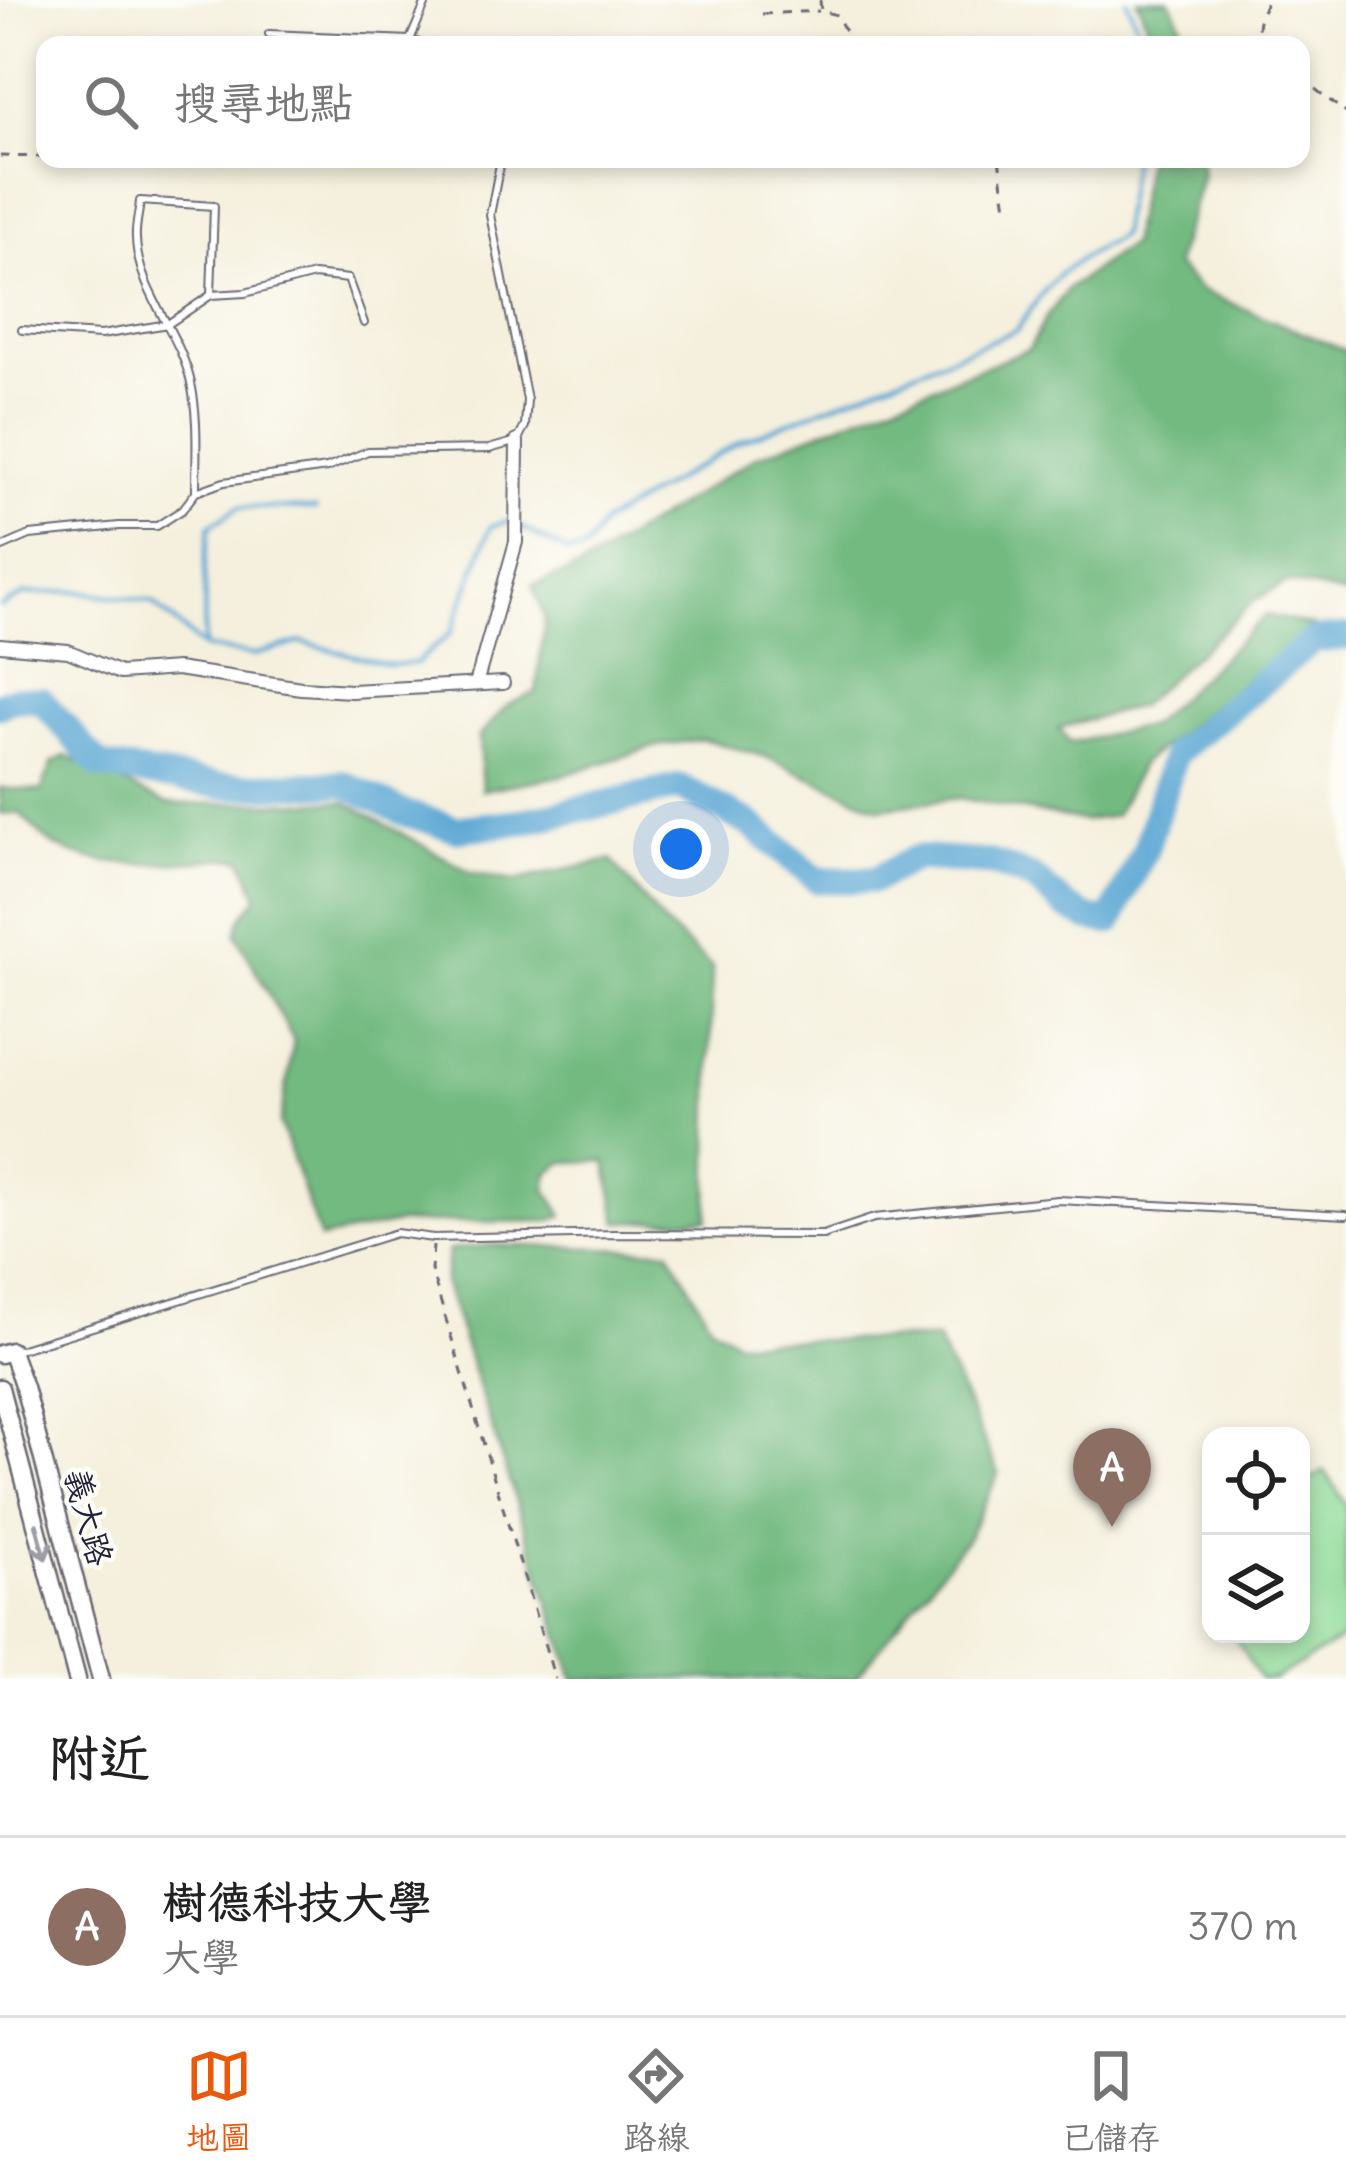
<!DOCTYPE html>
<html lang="zh-TW">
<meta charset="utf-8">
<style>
:root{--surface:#fff;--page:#f6f6f6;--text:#222;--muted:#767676;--line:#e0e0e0;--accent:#ea580c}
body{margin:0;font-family:Delius,"LXGW WenKai TC",sans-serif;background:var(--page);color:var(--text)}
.controls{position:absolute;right:36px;bottom:36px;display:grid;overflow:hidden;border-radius:24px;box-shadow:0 6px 18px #0003}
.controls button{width:108px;height:108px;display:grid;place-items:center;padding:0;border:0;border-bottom:3px solid var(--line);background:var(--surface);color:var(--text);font:60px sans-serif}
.you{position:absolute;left:681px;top:849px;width:42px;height:42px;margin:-30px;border:9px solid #fff;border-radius:50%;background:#1a73e8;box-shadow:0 0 0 18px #1a73e833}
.badge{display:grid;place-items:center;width:78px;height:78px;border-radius:50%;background:var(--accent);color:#fff;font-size:39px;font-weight:700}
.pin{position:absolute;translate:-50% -99px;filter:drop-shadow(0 3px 6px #0008)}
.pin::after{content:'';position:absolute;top:63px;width:42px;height:36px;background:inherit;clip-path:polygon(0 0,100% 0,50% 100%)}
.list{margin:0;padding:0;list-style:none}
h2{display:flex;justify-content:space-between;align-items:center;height:156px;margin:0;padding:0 48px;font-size:51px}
h2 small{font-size:39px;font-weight:400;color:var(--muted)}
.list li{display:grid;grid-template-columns:78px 1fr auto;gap:36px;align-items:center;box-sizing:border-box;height:180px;padding:0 48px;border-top:3px solid var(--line)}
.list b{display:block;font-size:45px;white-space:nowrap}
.list p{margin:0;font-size:39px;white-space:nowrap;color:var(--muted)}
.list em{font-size:39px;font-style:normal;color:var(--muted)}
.icon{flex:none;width:66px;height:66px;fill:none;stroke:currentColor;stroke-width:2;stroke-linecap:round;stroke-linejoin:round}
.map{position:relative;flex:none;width:1346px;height:1679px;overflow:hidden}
.search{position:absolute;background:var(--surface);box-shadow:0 6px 18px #0003;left:36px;right:36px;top:36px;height:132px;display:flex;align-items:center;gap:30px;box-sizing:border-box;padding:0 42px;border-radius:24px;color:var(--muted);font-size:45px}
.sheet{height:336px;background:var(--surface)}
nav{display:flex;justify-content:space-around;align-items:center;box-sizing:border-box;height:168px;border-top:3px solid var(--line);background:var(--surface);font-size:33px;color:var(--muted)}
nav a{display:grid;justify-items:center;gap:6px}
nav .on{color:var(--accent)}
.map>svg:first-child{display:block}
</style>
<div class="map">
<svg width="1346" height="1679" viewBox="0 0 1346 1679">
<rect width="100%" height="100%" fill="#fdfcf7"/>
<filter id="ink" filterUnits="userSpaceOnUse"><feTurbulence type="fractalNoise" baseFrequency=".00833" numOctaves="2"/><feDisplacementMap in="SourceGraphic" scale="24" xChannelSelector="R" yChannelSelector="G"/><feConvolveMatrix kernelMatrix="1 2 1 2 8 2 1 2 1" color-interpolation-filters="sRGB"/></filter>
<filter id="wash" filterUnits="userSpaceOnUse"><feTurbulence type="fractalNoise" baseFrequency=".004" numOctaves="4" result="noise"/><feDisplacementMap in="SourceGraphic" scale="48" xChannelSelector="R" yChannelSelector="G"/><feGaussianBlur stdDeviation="2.7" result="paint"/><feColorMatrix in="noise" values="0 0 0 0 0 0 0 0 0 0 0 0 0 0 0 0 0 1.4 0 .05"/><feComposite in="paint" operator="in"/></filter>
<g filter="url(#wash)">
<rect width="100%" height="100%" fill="#f5f0dd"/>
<path fill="#8eda97" stroke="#587e69" stroke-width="3" d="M1325 1471 1346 1505V1637L1274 1679H1260L1233 1634H1301V1485Z"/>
<path fill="#72ba80" stroke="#4a6e5e" stroke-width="3" d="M1137 0H1170L1191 45H1156Z
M1146 159H1200L1202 174 1175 265 1201 291 1346 351V595L1288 582 1257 599 1139 706 1059 728 1070 743 1151 725 1266 615 1313 626 1142 763 1115 816 1084 821 959 798 879 808 763 756 703 739 657 746 561 776 482 790 479 736 508 705 536 692 545 619 533 585 580 568 757 456 1029 349 1047 316 1069 288 1130 245Z
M66 756 167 804 346 802 472 873 514 881 611 860 663 923 712 967 708 1219 618 1222 606 1161 564 1162 548 1173 547 1190 563 1216 549 1221 397 1223 320 1239 280 1123 294 1041 236 934 242 917 258 896 241 858C179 859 113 877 54 845 41 837 30 823 19 813L0 814V788L41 791 53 762Z
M492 1245 669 1250 711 1325 737 1341 937 1339 999 1473 968 1537 855 1679H574L444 1282 449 1250Z"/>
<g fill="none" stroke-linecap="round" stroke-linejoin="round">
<path stroke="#5ba7d4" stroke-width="4.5" d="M1127 0 1145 45
M0 607 25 594 76 591 152 602 204 648 254 655 301 642 390 665 416 663 451 633 491 526 509 521 570 553 585 550 603 523 739 442 1017 330C1053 274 1063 268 1120 236L1132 159
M204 648 205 560 210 526 239 507 316 509"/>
<path stroke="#5ba7d4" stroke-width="27" d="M0 705 14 699 41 700 100 766 221 786 345 784 404 813 457 829 525 821 680 787 750 824 817 880H874L916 858 991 863 1033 878 1065 906 1088 918 1110 922 1146 848 1175 753 1314 640 1346 637"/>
</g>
</g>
<g filter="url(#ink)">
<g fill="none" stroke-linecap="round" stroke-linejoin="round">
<defs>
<path id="service" d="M269 34 410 40 426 45
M410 40 427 0
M22 330 101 335 168 324 211 295 245 293 314 275 348 279 364 323
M196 492C196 455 199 415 190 379 178 330 137 289 136 238 135 226 139 213 140 201L214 206 211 295
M0 548 30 535 119 526H157L182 510 196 492 224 482 327 468 368 451 489 449 517 441 525 426 527 400 490 215 501 159
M15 1351 396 1233 433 1238 617 1234 823 1235 874 1218 1058 1200 1346 1215"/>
<path id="minor" d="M0 645 68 651 120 673 177 669 301 688 351 691 503 683
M476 684 516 542 517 441"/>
<path id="tertiary" d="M0 1354 11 1351 24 1387 101 1679
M0 1388 77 1679"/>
</defs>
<use href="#service" stroke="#6c6a74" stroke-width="10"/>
<use href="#minor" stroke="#6c6a74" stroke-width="16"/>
<use href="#tertiary" stroke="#6c6a74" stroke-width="21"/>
<path stroke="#6c6a74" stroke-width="3" stroke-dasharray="9 9" stroke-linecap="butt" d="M820 0 821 11 837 15 852 45
M762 14 819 11
M1265 45C1253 30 1259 15 1268 0
M1301 78 1346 113
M0 156 45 157
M999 159 1006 207
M433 1246 431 1270 555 1679"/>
<use href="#service" stroke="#fff" stroke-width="6"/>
<use href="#minor" stroke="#fff" stroke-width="12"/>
<use href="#tertiary" stroke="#fff" stroke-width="16"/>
</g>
<defs><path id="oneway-shaft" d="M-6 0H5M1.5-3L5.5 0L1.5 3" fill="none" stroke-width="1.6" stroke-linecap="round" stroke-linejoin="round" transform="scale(3)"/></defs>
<use stroke="#9c9ca7" href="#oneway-shaft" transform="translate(41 1542) rotate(75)"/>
</g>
<g text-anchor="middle" stroke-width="9" stroke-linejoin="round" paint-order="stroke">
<g font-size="33" fill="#22223b" stroke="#fdfcf7">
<text transform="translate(89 1517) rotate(75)" y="12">義大路</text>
</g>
</g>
</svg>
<div class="controls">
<button><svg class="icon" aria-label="locate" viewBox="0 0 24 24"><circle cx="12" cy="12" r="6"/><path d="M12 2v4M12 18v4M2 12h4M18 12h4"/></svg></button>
<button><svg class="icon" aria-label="layers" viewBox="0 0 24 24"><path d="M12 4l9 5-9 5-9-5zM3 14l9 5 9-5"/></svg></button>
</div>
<div class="you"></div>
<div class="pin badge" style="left:1112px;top:1527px;background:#8d6e63">A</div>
<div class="search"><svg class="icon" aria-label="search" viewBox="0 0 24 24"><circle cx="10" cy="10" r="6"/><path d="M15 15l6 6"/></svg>搜尋地點</div>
</div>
<section class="sheet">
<h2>附近<small></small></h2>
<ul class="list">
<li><span class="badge" style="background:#8d6e63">A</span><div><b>樹德科技大學</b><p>大學</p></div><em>370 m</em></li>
</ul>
</section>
<nav>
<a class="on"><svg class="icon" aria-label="map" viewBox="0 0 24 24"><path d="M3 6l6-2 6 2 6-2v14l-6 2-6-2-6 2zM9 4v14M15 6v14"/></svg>地圖</a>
<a><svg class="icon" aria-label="directions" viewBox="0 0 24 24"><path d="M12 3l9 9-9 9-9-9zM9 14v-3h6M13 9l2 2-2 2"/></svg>路線</a>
<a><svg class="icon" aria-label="saved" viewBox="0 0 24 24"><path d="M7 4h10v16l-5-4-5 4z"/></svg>已儲存</a>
</nav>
